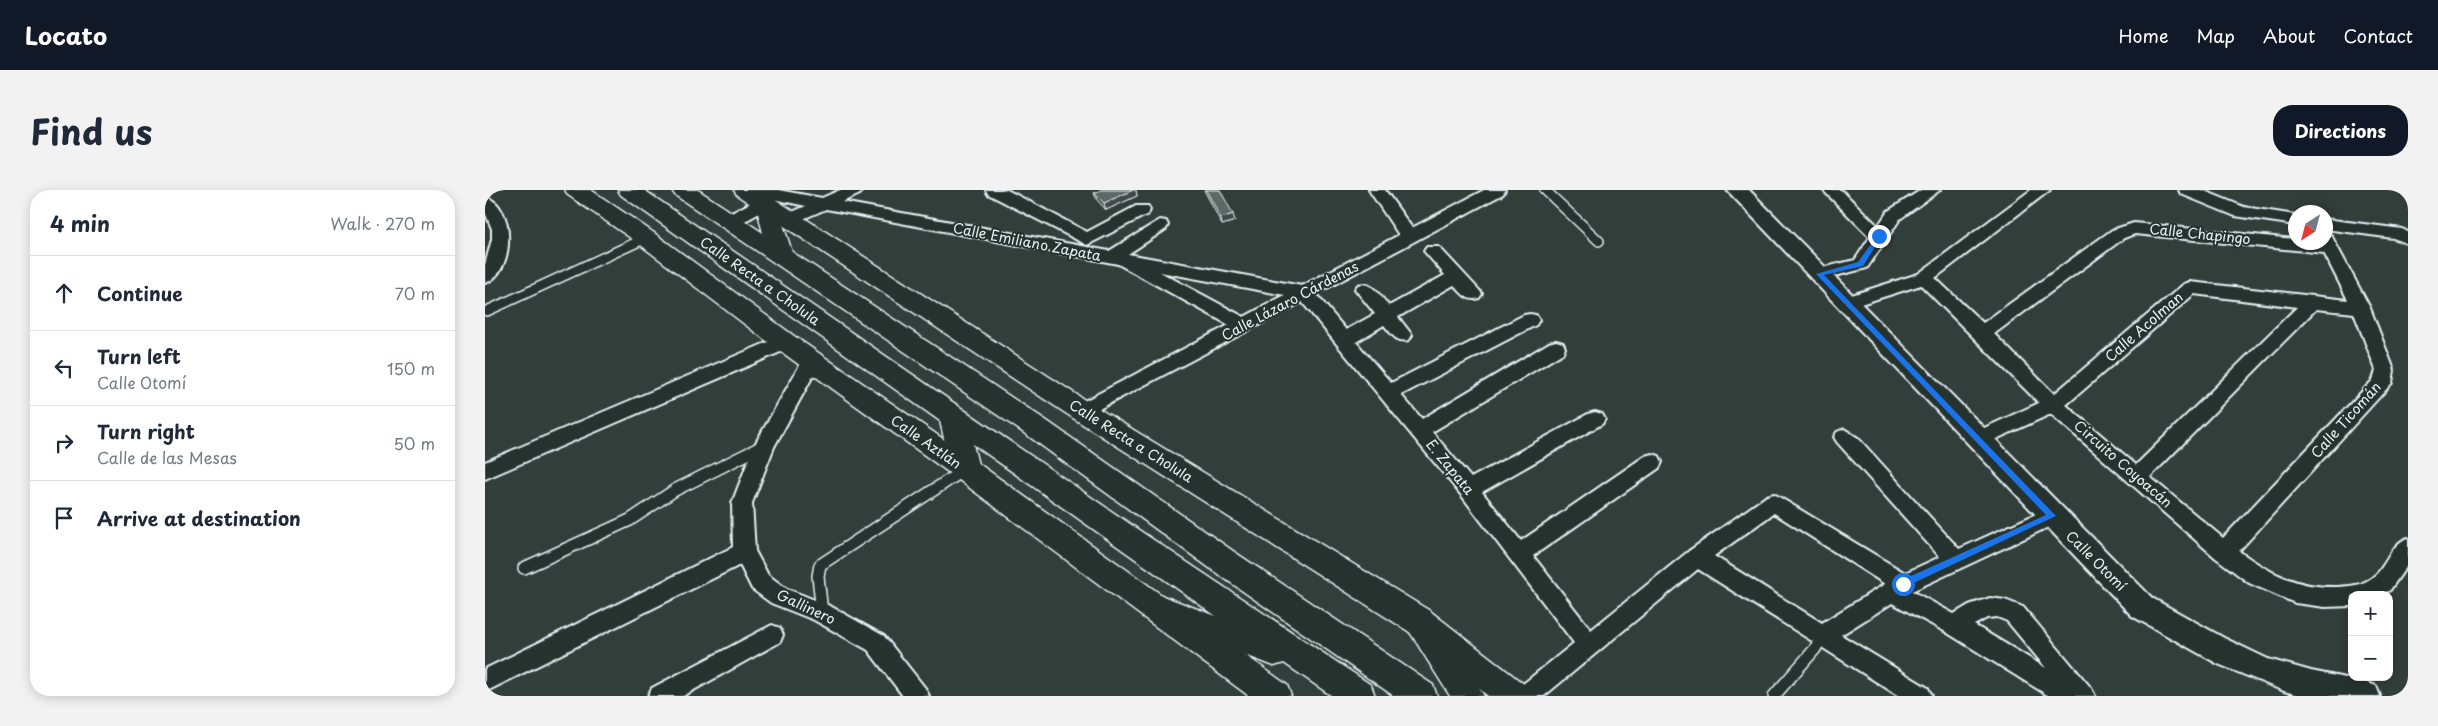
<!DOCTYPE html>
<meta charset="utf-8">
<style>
:root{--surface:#fff;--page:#f2f2f3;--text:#1f2937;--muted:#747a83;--line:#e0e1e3;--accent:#111827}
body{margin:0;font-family:"Playpen Sans",sans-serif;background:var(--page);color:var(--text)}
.controls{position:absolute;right:15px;bottom:15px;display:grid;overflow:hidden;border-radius:10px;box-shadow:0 2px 12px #0003}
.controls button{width:45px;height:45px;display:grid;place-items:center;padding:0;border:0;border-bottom:1px solid var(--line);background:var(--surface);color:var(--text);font:25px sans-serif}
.compass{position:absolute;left:1803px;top:15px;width:45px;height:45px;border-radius:50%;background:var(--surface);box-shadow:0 2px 12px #0003;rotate:216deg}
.stop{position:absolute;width:15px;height:15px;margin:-11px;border:4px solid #1a73e8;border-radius:50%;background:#fff}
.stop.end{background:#1a73e8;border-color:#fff;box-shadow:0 1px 5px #0008}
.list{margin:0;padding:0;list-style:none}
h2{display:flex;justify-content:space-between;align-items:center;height:65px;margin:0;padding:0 20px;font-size:21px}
h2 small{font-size:16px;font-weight:400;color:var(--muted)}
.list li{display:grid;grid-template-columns:32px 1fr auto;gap:15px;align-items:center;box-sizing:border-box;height:75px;padding:0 20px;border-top:1px solid var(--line)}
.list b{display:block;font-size:19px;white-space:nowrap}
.list p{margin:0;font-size:16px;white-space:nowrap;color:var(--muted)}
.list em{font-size:16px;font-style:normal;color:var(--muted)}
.icon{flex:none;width:28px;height:28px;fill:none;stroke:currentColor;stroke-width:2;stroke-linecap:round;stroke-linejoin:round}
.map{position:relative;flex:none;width:1923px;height:506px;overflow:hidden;border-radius:20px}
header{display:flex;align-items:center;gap:30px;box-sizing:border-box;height:70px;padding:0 25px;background:var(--accent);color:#fff}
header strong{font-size:24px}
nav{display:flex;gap:28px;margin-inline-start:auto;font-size:18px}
.intro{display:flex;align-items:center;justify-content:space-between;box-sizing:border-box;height:120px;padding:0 30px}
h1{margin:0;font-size:35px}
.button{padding:12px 22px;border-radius:20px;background:var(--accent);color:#fff;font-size:18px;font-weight:700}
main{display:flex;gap:30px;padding:0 30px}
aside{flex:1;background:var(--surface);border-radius:20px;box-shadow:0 2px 12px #0003}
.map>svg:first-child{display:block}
</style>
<header>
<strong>Locato</strong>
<nav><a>Home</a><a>Map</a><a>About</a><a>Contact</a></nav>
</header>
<div class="intro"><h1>Find us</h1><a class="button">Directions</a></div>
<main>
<aside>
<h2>4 min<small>Walk · 270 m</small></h2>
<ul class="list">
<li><svg class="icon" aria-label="ahead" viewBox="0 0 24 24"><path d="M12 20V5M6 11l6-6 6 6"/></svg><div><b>Continue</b></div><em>70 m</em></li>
<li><svg class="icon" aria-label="left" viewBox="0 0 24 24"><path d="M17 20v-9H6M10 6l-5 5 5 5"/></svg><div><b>Turn left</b><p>Calle Otomí</p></div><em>150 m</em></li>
<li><svg class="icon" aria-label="right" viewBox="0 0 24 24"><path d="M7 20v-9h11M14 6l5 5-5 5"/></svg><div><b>Turn right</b><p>Calle de las Mesas</p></div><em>50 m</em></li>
<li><svg class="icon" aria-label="arrive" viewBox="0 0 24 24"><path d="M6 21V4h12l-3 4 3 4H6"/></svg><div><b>Arrive at destination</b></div></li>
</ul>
</aside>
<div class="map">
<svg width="1923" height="506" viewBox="0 0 1923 506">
<rect width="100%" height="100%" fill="#323e39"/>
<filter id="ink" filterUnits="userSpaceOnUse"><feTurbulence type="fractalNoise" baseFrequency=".02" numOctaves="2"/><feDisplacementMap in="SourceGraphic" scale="10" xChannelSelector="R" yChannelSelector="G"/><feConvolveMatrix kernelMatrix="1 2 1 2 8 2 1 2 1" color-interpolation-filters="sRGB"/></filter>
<g filter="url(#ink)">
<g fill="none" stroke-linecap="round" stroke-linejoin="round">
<defs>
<path id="service-far1" d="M1060 0 1114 51
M2 121 161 48"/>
<path id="service" d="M39 378 145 330 190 300 278 256
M337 423 333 386 335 375 479 280
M1289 506 1330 459 1338 444"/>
<path id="minor" d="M257 0H293L337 8 355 0H377L375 4 357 12 624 61 675 30 681 31 683 35 681 39 643 64 817 96 914 45 884 0H900L927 38 999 0H1020L1018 4 831 104 861 140 890 124 870 99 873 95C887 91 895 106 904 116L960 85 939 61 942 57H954L994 100 997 104 994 108C982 112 977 103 969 95L913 127 927 145 924 150C911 153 907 144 899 135L871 152 906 193 1039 125 1045 124 1051 125 1054 130 1051 135 916 205 937 229 1064 153 1071 151 1078 153 1080 158 1078 163 947 242 986 288 1103 224 1110 222 1117 224 1120 229 1117 234 997 302 1036 351 1160 266 1167 264 1174 266 1177 272 1174 278 1048 366 1106 440 1204 361 1282 306 1289 304 1420 383 1455 367 1352 252 1349 247 1352 242 1359 239 1373 248 1474 359 1560 320 1567 317 1574 320 1578 326 1574 332 1427 401 1469 424 1484 415 1505 408 1520 410 1538 417 1606 498 1610 506H1564L1461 442 1407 413 1356 445 1443 498 1447 506H1414L1213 379 1059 506H1029L1033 498 1089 453 977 306 817 112 597 228 590 226 587 221 590 216 744 135 633 74 341 19 304 35 298 34 296 30 298 26 321 16 288 9C283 21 251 38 239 35L237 31 239 27 271 10 273 7 259 4ZM675 82 800 105 759 127ZM1289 323 1400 394 1337 433 1229 366ZM1512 427 1522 431 1561 478 1489 435 1502 428Z
M501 0H522L602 42 651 16H663L665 20 663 24 602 55 503 4Z
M1338 0H1356L1393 36 1403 21 1436 0H1455L1415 29 1382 78 1334 90 1328 88 1325 84 1328 80 1370 70 1385 47Z
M1546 0H1565L1450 88 1498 133 1627 40 1649 33 1810 49V52H1840V44L1846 45 1885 118 1909 180 1907 193 1754 361C1784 383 1813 398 1852 397 1866 396 1876 396 1888 387 1902 377 1905 354 1923 348V374L1905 400 1896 405H1867V416L1840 417 1810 413 1764 393 1731 368 1566 224 1500 254 1493 257 1486 254 1483 249 1486 244 1554 213 1436 95 1360 119 1354 117 1351 113 1354 109 1433 84ZM1650 44 1839 63 1863 110 1705 92 1699 94 1569 204 1509 144 1639 48ZM1709 104 1812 117 1651 275 1581 215ZM1831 119 1869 123 1891 180 1888 190 1738 348 1665 287Z
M1694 0H1717L1759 17 1810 25V35L1750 26 1696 4Z
M0 7C32 15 30 84 0 93V75L7 49V39L0 22Z
M1840 29 1917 39 1923 42V54L1908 48 1840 39Z
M300 145 307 147 309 152 307 157 0 289V272Z
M327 164 334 166 336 171 289 257 267 313 270 361 283 385 302 399 345 416 399 446 440 498 444 506H418L383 460 329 430 286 413 267 399 255 375 0 502V479L248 357 247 313 269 256 320 166Z
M287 435 295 438 298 445 295 452 198 506H163L167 498Z"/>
<path id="tertiary" d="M1242 0H1264L1667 408 1739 448 1783 469 1826 481 1880 492 1891 496 1895 506H1817L1799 501 1733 474 1647 426Z"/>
<path id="secondary" d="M80 0H106L169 43 309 146 490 271 802 495 806 506H764L470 287 291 158 153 53 83 5Z
M249 0H276L606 214 945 421 1040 495 1044 506H1003L923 441 588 228 252 5Z"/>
<path id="primary" d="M133 0H159L661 345 886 495 890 506H847L799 473 789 476 656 425 652 415 656 405 667 402 731 426 488 254 494 279 490 287 480 290 470 287 466 279 455 231 136 5Z
M187 0H213L278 43 271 15 274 10 282 8 290 10 307 62 562 231 748 361 948 495 952 506H909L726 379 542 245 190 5Z
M934 417 945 421 999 506H965L918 431 923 421Z"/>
</defs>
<use href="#service-far1" stroke="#e8f1f8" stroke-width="12"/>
<use href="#service" stroke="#e8f1f8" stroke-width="14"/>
<use href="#minor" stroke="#e8f1f8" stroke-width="4"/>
<use href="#tertiary" stroke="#e8f1f8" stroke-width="4"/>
<use href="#secondary" stroke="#e8f1f8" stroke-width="3"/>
<use href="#primary" stroke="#e8f1f8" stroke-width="3"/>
<use href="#service-far1" stroke="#26332d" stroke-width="9"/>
<use href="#service" stroke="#26332d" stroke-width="11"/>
<use href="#minor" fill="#26332d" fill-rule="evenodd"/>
<use href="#tertiary" fill="#26332d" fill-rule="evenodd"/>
<use href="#secondary" fill="#26332d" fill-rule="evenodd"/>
<use href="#primary" fill="#26332d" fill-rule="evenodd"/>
</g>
<path fill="#4f5957" stroke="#e8f1f8" d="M616 0H651L652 6 621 20 612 10 609 3Z
M719 0H735L750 31 737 35Z"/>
<path fill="#404947" stroke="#e8f1f8" d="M648 0H651L652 6 621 20 619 13Z
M748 24 750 31 737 35 736 28Z"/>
<path fill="#5c6865" stroke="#e8f1f8" d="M616 0H648L619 13 609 3Z
M721 0H735L748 24 736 28Z"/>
</g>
<path fill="#1a73e8" d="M1394 43 1397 46 1378 76 1339 85 1571 326 1418 398 1414 394 1415 391 1561 325 1331 84 1373 72Z"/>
<g text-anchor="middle" stroke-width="4" stroke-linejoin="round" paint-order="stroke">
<g font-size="14" fill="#e8f1f8" stroke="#26332d">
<text transform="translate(1715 44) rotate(6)" y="5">Calle Chapingo</text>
<text transform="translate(542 52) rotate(11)" y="5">Calle Emiliano Zapata</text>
<text transform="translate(275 91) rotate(35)" y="5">Calle Recta a Cholula</text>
<text transform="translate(805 111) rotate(-28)" y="5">Calle Lázaro Cárdenas</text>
<text transform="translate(1659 137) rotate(-41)" y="5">Calle Acolman</text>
<text transform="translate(1861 230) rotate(-48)" y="5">Calle Ticomán</text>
<text transform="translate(646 251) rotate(32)" y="5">Calle Recta a Cholula</text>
<text transform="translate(441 252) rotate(35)" y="5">Calle Aztlán</text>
<text transform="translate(1638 274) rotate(41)" y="5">Circuito Coyoacán</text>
<text transform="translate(965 277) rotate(51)" y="5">E. Zapata</text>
<text transform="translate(1611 371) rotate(45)" y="5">Calle Otomí</text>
<text transform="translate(321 417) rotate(25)" y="5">Gallinero</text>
</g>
</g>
</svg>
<div class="controls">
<button>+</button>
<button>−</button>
</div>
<svg class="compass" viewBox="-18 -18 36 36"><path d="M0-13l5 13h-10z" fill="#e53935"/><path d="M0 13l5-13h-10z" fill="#747a83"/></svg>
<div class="stop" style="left:1418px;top:394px"></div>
<div class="stop end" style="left:1394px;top:46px"></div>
</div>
</main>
